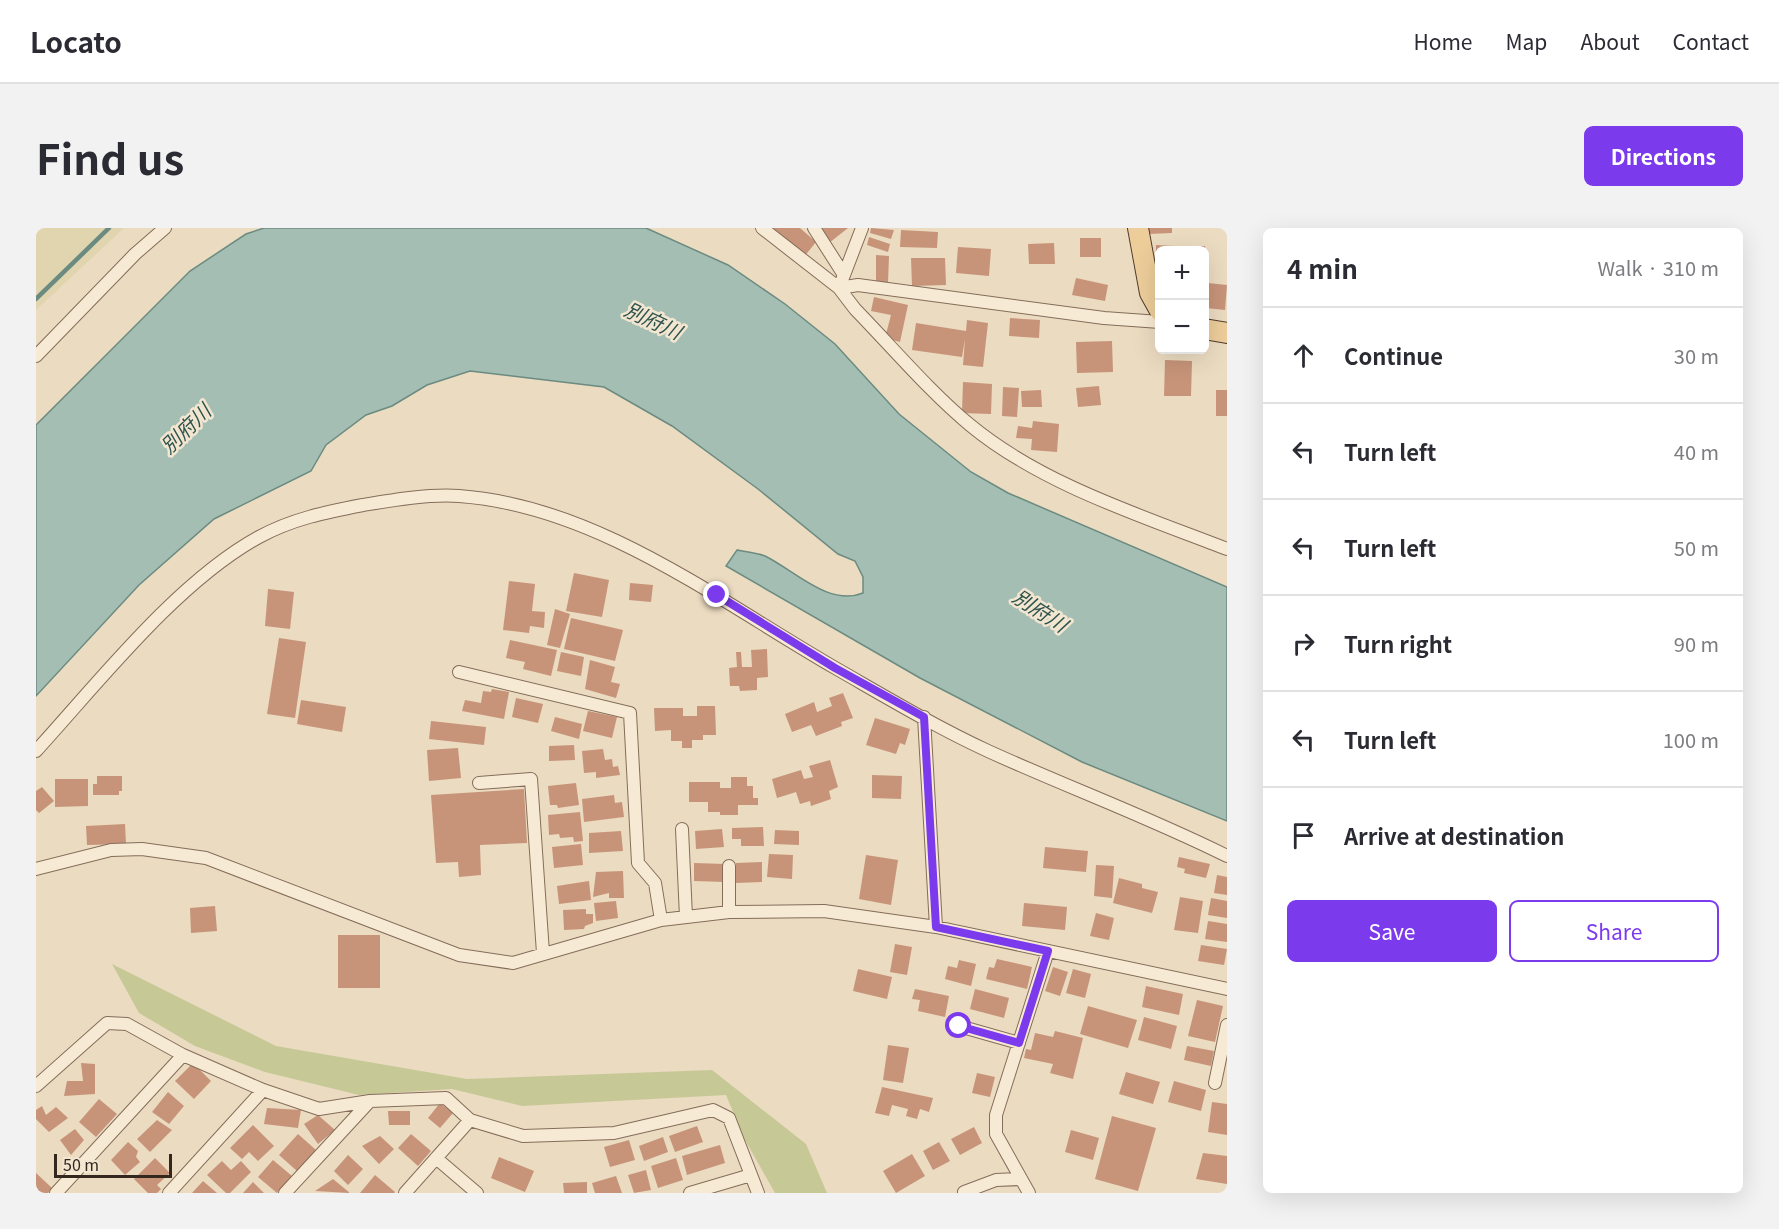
<!DOCTYPE html>
<meta charset="utf-8">
<style>
:root{--surface:#fff;--page:#f2f2f3;--text:#2b2b33;--muted:#7c7c81;--line:#e1e1e2;--accent:#7c3aed}
body{margin:0;font-family:Georgia,"Noto Sans JP",serif;background:var(--page);color:var(--text)}
.controls{position:absolute;right:18px;top:18px;display:grid;overflow:hidden;border-radius:9px;box-shadow:0 6px 24px #0002}
.controls button{width:54px;height:54px;display:grid;place-items:center;padding:0;border:0;border-bottom:2px solid var(--line);background:var(--surface);color:var(--text);font:30px sans-serif}
.scale{position:absolute;left:18px;bottom:15px;width:118px;box-sizing:border-box;padding-left:6px;border:3px solid #34271d;border-top:0;font-size:16px;line-height:21px;white-space:nowrap;color:#34271d;-webkit-text-stroke:4px #f3e6d0;paint-order:stroke}
.stop{position:absolute;width:18px;height:18px;margin:-14px;border:4px solid #7c3aed;border-radius:50%;background:#fff}
.stop.end{background:#7c3aed;border-color:#fff;box-shadow:0 2px 6px #0008}
.list{margin:0;padding:0;list-style:none}
h2{display:flex;justify-content:space-between;align-items:center;height:78px;margin:0;padding:0 24px;font-size:26px}
h2 small{font-size:20px;font-weight:400;color:var(--muted)}
.list li{display:grid;grid-template-columns:39px 1fr auto;gap:18px;align-items:center;box-sizing:border-box;height:96px;padding:0 24px;border-top:2px solid var(--line)}
.list b{display:block;font-size:22px;white-space:nowrap}
.list em{font-size:20px;font-style:normal;color:var(--muted)}
.actions{display:flex;gap:12px;padding:18px 24px}
.actions a{flex:1;padding:14px 0;border:2px solid var(--accent);border-radius:9px;text-align:center;font-size:21px;color:var(--accent)}
.actions .main{background:var(--accent);color:#fff}
.icon{flex:none;width:33px;height:33px;fill:none;stroke:currentColor;stroke-width:2;stroke-linecap:round;stroke-linejoin:round}
.map{position:relative;flex:none;width:1191px;height:965px;overflow:hidden;border-radius:9px}
header{display:flex;align-items:center;gap:36px;box-sizing:border-box;height:84px;padding:0 30px;background:var(--surface);border-bottom:2px solid var(--line)}
header strong{font-size:28px}
nav{display:flex;gap:33px;margin-inline-start:auto;font-size:21px}
.intro{display:flex;align-items:center;justify-content:space-between;box-sizing:border-box;height:144px;padding:0 36px}
h1{margin:0;font-size:42px}
.button{padding:15px 27px;border-radius:9px;background:var(--accent);color:#fff;font-size:21px;font-weight:700}
main{display:flex;gap:36px;padding:0 36px}
aside{flex:1;background:var(--surface);border-radius:9px;box-shadow:0 6px 24px #0002}
.map>svg:first-child{display:block}
</style>
<header>
<strong>Locato</strong>
<nav><a>Home</a><a>Map</a><a>About</a><a>Contact</a></nav>
</header>
<div class="intro"><h1>Find us</h1><a class="button">Directions</a></div>
<main>
<div class="map">
<svg width="1191" height="965" viewBox="0 0 1191 965">
<rect width="100%" height="100%" fill="#ebdbc1"/>
<path fill="#e0d5af" d="M0 0H88L0 82Z"/>
<path fill="#c6c896" d="M76 736 240 818 431 851 676 842 770 916 791 965H739L709 912 690 867 486 878 416 861 323 867 229 844 159 818 103 785Z"/>
<path fill="#a4beb4" stroke="#6b8b81" stroke-width="1.5" d="M228 0H610L692 37 749 76 799 116 863 186 935 244 972 265 1191 359V593L1046 534 884 450 690 338 701 322C710 324 721 325 729 328 758 342 793 379 827 365V349L819 333 802 326 722 261 636 198 568 159 434 143 391 157 356 178 330 187 290 217 275 243 178 291 103 357 0 468V197L154 43 210 6Z"/>
<g fill="none" stroke-linecap="round" stroke-linejoin="round">
<path stroke="#6b8b81" stroke-width="4.5" d="M0 71 73 0"/>
</g>
<path fill="#c79479" d="M733 0H764L780 14 768 29Z
M784 0H812L793 15Z
M835 0 858 2 855 11 834 5Z
M1112 0H1136V5L1112 6Z
M865 2 902 4 901 20 864 19Z
M833 9 854 16 852 24 831 17Z
M1044 10H1065V29H1044Z
M1018 15 1019 36H993L992 16Z
M1120 17 1138 18V22H1124V37L1120 36Z
M1147 18H1169V22H1147Z
M922 19 955 21 953 48 920 45Z
M840 27 853 28 852 55H840Z
M875 30H909L910 57 876 58Z
M1040 50 1072 57 1069 73 1036 67Z
M1172 55 1191 57 1189 82 1170 80Z
M838 69 872 77 864 114 849 110 855 87 835 83Z
M974 90 1004 92 1003 110 973 108Z
M931 92 952 95 947 139 927 137 929 111 926 129 876 122 880 95 930 103Z
M1076 113 1077 144 1041 145 1040 114Z
M1129 132 1156 133 1155 168H1128Z
M927 154 956 156 955 186 926 185Z
M1063 158 1065 177 1042 179 1040 160Z
M967 159 983 160 981 189 966 188Z
M1005 162 1006 179H986L985 163Z
M1180 162H1191V188H1180Z
M997 193 1023 196 1021 224 995 222 996 211 980 210 982 198 996 200Z
M538 345 573 352 566 389 530 383Z
M473 353 499 356 496 383 509 384 508 400 494 398 493 405 467 402Z
M594 355 617 357 615 374 593 372Z
M232 361 258 364 254 401 229 398Z
M519 381 534 386 524 420 511 417Z
M535 390 587 402 579 433 528 421Z
M243 410 270 414 259 490 231 486Z
M474 412 521 422 515 448 487 441 489 434 470 430Z
M731 421 732 449 721 450V462L704 463 703 458H694L693 440 701 439 700 424H705L706 439H716L715 422Z
M525 424 548 429 545 448 521 443Z
M554 432 579 439 575 454 584 456 580 470 549 461Z
M456 461 473 464 468 491 426 483 429 472 445 475 447 463 455 464Z
M807 465 817 490 805 494 806 498 780 508 775 497 756 504 749 486 778 474 781 484 796 478 793 470Z
M480 470 507 476 502 495 476 489Z
M265 472 310 479 306 504 261 496Z
M661 478H679L680 507H667V512H656V520H646V513H635V502L619 503 618 480H647V488H661Z
M552 483 581 489 576 510 547 503Z
M519 489 546 496 543 511 515 503Z
M839 490 874 501 869 517 864 515 860 526 830 517Z
M395 493 450 499 448 517 393 511Z
M538 517 539 532 513 533V518Z
M422 520 425 550 393 553 391 522Z
M567 521 569 532 576 531 577 539 582 538 584 547 560 550V544L548 545 546 523Z
M794 532 802 559 793 563 795 571 775 578 774 573 764 576 760 564 741 570 736 551 765 542 768 551 777 549 773 538Z
M836 547 866 548 865 571 836 570Z
M61 548H86V563H83V567H57V556H61Z
M695 549H711V558H717V570H722V577H702V587H684V584H672V574H653V554H684V560H695Z
M19 551H52V578L19 579Z
M540 555 543 577 522 580 521 577H514L512 558Z
M6 559 18 573 3 585 0 582V563Z
M488 561 491 615 444 617 445 647 423 649 422 634 400 635 395 567Z
M578 567 579 575 586 574 588 589 548 594 546 571Z
M544 584 547 613 538 614 537 609 524 610 523 606 513 607 512 587Z
M89 596 90 616 51 617 50 598Z
M727 599 728 618H705V611H696V600Z
M686 601 688 619 660 621 659 603Z
M739 602 763 603V617L738 616Z
M585 603 587 623 553 625V605Z
M545 616 547 637 518 640 516 619Z
M1009 619 1052 623 1050 644 1007 640Z
M733 626 757 627 756 651 731 649Z
M830 627 862 632 855 677 823 671Z
M1143 629 1174 636 1170 650 1148 645 1149 641 1141 639Z
M726 634V654L700 655V635Z
M658 635 689 636V654L658 653Z
M1060 637 1078 638 1076 670 1058 668Z
M587 643 588 670H573V665L557 669 560 644Z
M1181 647 1191 649V667L1178 665Z
M1083 650 1106 656V660L1122 664 1116 685 1077 675Z
M553 653 555 672 523 676 521 658Z
M1144 669 1167 673 1162 705 1138 702Z
M1175 670 1191 673V690L1172 687Z
M580 673 582 690 560 693 558 675Z
M988 675 1031 679 1029 702 986 698Z
M179 678 181 703 155 705 154 680Z
M550 681V686H557V695L549 698 548 701 528 702 527 682Z
M1060 685 1078 690 1073 712 1054 708Z
M1172 693 1191 696V714L1169 711Z
M302 707H344V760H302Z
M859 716 876 719 871 747 854 744Z
M1165 717 1191 721 1188 737 1162 733Z
M961 731 996 739 991 761 950 751 953 739 958 740Z
M923 732 940 736 935 758 909 751 912 738 921 740Z
M1017 739 1032 744 1024 768 1009 763Z
M822 741 856 749 851 771 817 763Z
M1037 741 1055 746 1049 770 1030 765Z
M1110 758 1147 766 1143 787 1106 779Z
M879 761 913 768 909 789 882 783 884 772 876 771Z
M939 761 973 770 968 790 934 781Z
M1161 772 1187 778 1179 814 1152 808Z
M1052 778 1101 792 1092 820 1044 806Z
M1108 789 1141 798 1135 821 1102 812Z
M1019 803 1047 810 1037 851 1014 845 1017 836 988 830 990 821 995 822 999 805 1017 809Z
M852 817 873 820 867 855 847 852Z
M1151 818 1178 823 1175 838 1148 832Z
M45 835 59 836V866L28 868 31 853H47Z
M157 835 175 853 158 871 139 853Z
M1090 844 1124 854 1117 876 1083 866Z
M941 845 959 849 954 869 936 865Z
M1138 853 1170 862 1165 883 1132 874Z
M846 859 897 870 893 884 884 881 881 891 870 888 872 881 856 877 853 888 839 885Z
M132 864 148 878 133 896 116 884Z
M63 871 81 886 60 909 43 894Z
M1176 874 1191 876V907L1172 904Z
M404 875 417 885 404 900 392 890Z
M6 878 10 887 20 879 32 890 13 904 0 891V882Z
M231 880 265 882 262 900 228 896Z
M352 883H374V897H353Z
M282 887 299 902 282 916 268 896Z
M1076 888 1120 900 1102 963 1059 951Z
M121 892 136 902 114 924 101 911Z
M217 897 238 918 222 933 213 924 206 931 194 920Z
M661 898 667 914 639 924 633 908Z
M938 899 946 915 924 927 915 911Z
M39 901 48 912 35 927 24 912Z
M1035 902 1063 910 1057 932 1029 924Z
M262 906 280 922 261 943 243 927Z
M375 906 395 923 382 938 362 920Z
M344 908 358 921 343 936 326 918Z
M627 909 632 924 608 933 603 918Z
M593 912 599 932 574 939 568 919Z
M92 914 102 923 100 929 104 934 89 947 75 932Z
M903 914 914 933 897 942 887 923Z
M684 917 689 935 651 947 646 928Z
M1167 925 1191 928V956L1160 951Z
M876 926 889 948 860 965 847 943Z
M312 927 327 941 312 957 298 943Z
M463 929 498 943 489 964 455 950Z
M119 930 134 945 121 957 125 961 121 965H112L98 951Z
M640 930 647 952 622 960 615 938Z
M237 932 256 948 241 965 222 949Z
M186 933 195 942 205 933 215 944 194 965H190L171 947Z
M610 942 615 962 598 965 592 947Z
M0 945 16 960 12 965H0Z
M339 947 359 964 358 965H324Z
M580 948 586 965H559L556 955Z
M297 951 314 965 279 963Z
M167 953 181 965H156Z
M217 954 228 965H207Z
M551 954V965H528L527 955Z"/>
<g fill="none" stroke-linecap="round" stroke-linejoin="round">
<defs>
<path id="street" d="M726 0 803 60 819 81C855 118 895 165 934 197 1005 256 1106 288 1191 321
M778 0 808 47
M803 60 822 57 1068 90 1124 94
M803 60 826 0
M0 128 99 26 129 0
M423 444 594 485 602 635 619 655 625 692
M888 489 900 699
M0 523C63 454 141 354 223 309 256 291 290 284 327 277 357 272 392 266 423 268 562 278 684 374 801 441 850 469 900 499 952 523 1031 559 1113 589 1191 628
M443 555 495 551 507 725
M646 601 650 689
M693 638V684
M0 641 75 622 106 621 170 630 423 727 477 735 625 692 693 684 788 683 900 699 1191 761
M923 798 983 815
M1179 855 1191 797
M0 858 71 795 91 796 147 827 227 862 283 881 334 873 410 870 434 892 487 908 578 905 677 882 693 890 722 965
M400 930 441 965
M928 964 960 952 985 951
M20 965 147 827
M133 965 227 862
M249 965 334 873
M369 965 434 892
M654 965 715 947
M993 965 960 906V887L1012 723"/>
<path id="primary" d="M1102 0 1114 65 1124 83
M1168 101 1191 105"/>
</defs>
<use href="#street" stroke="#846d5a" stroke-width="14"/>
<use href="#primary" stroke="#513c2e" stroke-width="22"/>
<use href="#street" stroke="#f7ead4" stroke-width="12"/>
<use href="#primary" stroke="#edcd9a" stroke-width="20"/>
</g>
<g fill="none" stroke-linecap="round" stroke-linejoin="round">
<path stroke="#7c3aed" stroke-width="8" d="M681 367 799 440 888 489 900 699 1012 723 983 815 923 798"/>
</g>
<g text-anchor="middle" stroke-width="5" stroke-linejoin="round" paint-order="stroke">
<g font-size="20" font-style="italic" fill="#2d534e" stroke="#f3e6d0">
<text transform="translate(617 93) rotate(25)" y="7">別府川</text>
<text transform="translate(150 201) rotate(-44)" y="7">別府川</text>
<text transform="translate(1004 383) rotate(33)" y="7">別府川</text>
</g>
</g>
</svg>
<div class="controls">
<button>+</button>
<button>−</button>
</div>
<div class="scale">50 m</div>
<div class="stop" style="left:923px;top:798px"></div>
<div class="stop end" style="left:681px;top:367px"></div>
</div>
<aside>
<h2>4 min<small>Walk · 310 m</small></h2>
<ul class="list">
<li><svg class="icon" aria-label="ahead" viewBox="0 0 24 24"><path d="M12 20V5M6 11l6-6 6 6"/></svg><div><b>Continue</b></div><em>30 m</em></li>
<li><svg class="icon" aria-label="left" viewBox="0 0 24 24"><path d="M17 20v-9H6M10 6l-5 5 5 5"/></svg><div><b>Turn left</b></div><em>40 m</em></li>
<li><svg class="icon" aria-label="left" viewBox="0 0 24 24"><path d="M17 20v-9H6M10 6l-5 5 5 5"/></svg><div><b>Turn left</b></div><em>50 m</em></li>
<li><svg class="icon" aria-label="right" viewBox="0 0 24 24"><path d="M7 20v-9h11M14 6l5 5-5 5"/></svg><div><b>Turn right</b></div><em>90 m</em></li>
<li><svg class="icon" aria-label="left" viewBox="0 0 24 24"><path d="M17 20v-9H6M10 6l-5 5 5 5"/></svg><div><b>Turn left</b></div><em>100 m</em></li>
<li><svg class="icon" aria-label="arrive" viewBox="0 0 24 24"><path d="M6 21V4h12l-3 4 3 4H6"/></svg><div><b>Arrive at destination</b></div></li>
</ul>
<div class="actions"><a class="main">Save</a><a>Share</a></div>
</aside>
</main>
